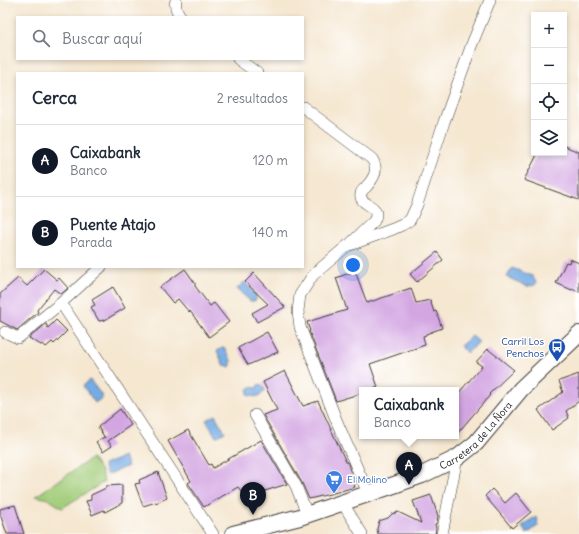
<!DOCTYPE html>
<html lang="es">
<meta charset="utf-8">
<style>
:root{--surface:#fff;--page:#f6f6f7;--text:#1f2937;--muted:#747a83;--line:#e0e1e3;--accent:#111827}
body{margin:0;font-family:Delius,sans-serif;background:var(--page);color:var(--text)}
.controls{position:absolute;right:12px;top:12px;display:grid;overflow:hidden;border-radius:0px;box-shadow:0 2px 6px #0003}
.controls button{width:36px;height:36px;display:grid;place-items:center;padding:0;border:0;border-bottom:1px solid var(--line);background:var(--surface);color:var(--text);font:20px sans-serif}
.you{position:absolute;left:353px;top:265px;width:14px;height:14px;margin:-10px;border:3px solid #fff;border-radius:50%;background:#1a73e8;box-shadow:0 0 0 6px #1a73e833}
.badge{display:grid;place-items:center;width:26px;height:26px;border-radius:50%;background:var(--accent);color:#fff;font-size:13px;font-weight:700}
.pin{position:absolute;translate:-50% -33px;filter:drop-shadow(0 1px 2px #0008)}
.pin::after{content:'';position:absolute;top:21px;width:14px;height:12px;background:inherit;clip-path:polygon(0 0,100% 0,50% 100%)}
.popup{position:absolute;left:359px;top:387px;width:100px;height:52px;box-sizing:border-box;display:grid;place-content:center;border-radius:0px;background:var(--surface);filter:drop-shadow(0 1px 3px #0005);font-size:13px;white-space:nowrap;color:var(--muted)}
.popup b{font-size:15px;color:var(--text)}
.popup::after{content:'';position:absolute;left:50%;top:100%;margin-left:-8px;border:8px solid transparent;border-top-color:var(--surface)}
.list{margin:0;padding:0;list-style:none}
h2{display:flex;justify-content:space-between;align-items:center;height:52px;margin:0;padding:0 16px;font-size:17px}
h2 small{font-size:13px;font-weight:400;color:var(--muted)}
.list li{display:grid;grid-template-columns:26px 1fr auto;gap:12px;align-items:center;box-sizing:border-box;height:72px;padding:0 16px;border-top:1px solid var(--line)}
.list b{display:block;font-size:15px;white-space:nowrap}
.list p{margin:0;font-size:13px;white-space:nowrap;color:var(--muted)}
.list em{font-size:13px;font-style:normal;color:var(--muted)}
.icon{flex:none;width:22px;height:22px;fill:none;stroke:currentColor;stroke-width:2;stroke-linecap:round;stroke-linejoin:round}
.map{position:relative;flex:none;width:579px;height:534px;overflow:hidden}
.search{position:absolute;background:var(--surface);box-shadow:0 2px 6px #0003;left:16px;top:16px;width:288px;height:44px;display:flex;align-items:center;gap:10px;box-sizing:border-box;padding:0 14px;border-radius:0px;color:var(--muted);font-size:15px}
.panel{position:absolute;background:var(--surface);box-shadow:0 2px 6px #0003;left:16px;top:72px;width:288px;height:196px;border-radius:0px}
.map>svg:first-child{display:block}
</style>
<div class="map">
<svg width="579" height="534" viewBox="0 0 579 534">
<rect width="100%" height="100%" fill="#fff"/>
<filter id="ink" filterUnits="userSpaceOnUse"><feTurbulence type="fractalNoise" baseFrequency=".025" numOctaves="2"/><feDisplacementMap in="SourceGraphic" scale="8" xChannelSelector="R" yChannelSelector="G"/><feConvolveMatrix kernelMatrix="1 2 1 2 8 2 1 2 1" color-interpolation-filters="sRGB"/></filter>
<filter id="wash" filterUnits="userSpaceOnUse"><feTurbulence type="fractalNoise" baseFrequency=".012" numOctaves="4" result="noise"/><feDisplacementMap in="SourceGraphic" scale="16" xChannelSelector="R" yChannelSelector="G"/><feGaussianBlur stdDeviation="0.9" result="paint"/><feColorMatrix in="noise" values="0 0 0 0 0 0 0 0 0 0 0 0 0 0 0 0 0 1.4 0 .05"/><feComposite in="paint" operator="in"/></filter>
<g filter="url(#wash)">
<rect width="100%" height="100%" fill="#f5e7d0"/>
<path fill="#a1cc78" stroke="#5e744a" d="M92 458 101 471 104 482 62 508 48 499 36 496Z"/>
<path fill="#76abe3" stroke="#496480" d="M512 268 533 276V278L535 280 536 283 535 285 531 286 529 285 528 287 507 277Z
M244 282 256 295V300L254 301H250L237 289Z
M472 336 479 342 467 353 460 346Z
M224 347 232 362H231V366L229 367 226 365 224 366 217 351Z
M90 380 103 397 95 403 83 386Z
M260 384 263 387 265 390C262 397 254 398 248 395 248 390 246 390 251 387L257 388 258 385Z
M215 415 225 432 216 437 206 420Z
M124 457 128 466 107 475 103 465Z
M536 517 538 520 537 523 539 525 527 534 522 527 533 518 534 519Z"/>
<g id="blocks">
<path fill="#d3a6e2" d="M564 146 579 152V200L524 180 538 153H564Z
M437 252 443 260 417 282 410 274Z
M570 259 579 263V292L572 289V290L556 283 566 262 569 263Z
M44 269 57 280 59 278 68 288 61 294 54 289 37 310 38 312 17 330 0 321V294L18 278 27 286Z
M185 269 195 283V286L210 306 214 303 229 322 209 337 190 311 189 312 178 299 173 303 160 287Z
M355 271 367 303 411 288 416 303 430 300 434 312 436 311 442 328 426 334V335L423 336 425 345 370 364 378 387 370 390H362V393L336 401 309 331H310L307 322 347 310 336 278Z
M254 273 285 307 257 322 252 313 268 304 245 282Z
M113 287 125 308 105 320 99 321 91 307 95 305 92 300Z
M56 320 67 331 54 344 52 342 46 347 43 344 41 345 29 338 46 324 48 328Z
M267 332 278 352 248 365 238 348Z
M488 349 514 370 489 394 490 395 456 435V396L482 366 476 362Z
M285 371 303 406 318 401 346 462H347L348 464 355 487 330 494 309 499 302 483 263 415 277 410 263 382Z
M579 374V401L566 411 569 418 552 430 538 410 563 392 559 381Z
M120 409 131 425 108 441 112 446 103 452 96 442 104 437 105 438 98 427Z
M188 430 209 465 211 464 213 468 261 440 287 484 246 497 238 487 204 507 188 483 191 481 168 441Z
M158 472 167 498 156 503V502L143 506 135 484 140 483 139 480Z
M122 485V503L105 512 104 510 92 515 86 501 91 500V495L106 488V486Z
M492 489 505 503 516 493 531 512 512 528 485 496Z
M431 495 438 516 437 523 435 524 436 529 435 534H378L377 529 379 521 388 518 392 514 398 512 421 523 413 501Z
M15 505 24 534H7L0 514V509Z"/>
</g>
</g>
<g filter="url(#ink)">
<use href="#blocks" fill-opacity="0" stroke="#3d3a37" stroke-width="1"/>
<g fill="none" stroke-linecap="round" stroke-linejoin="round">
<defs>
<path id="street" d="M176 0C174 7 177 12 181 17
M238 59 257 73
M303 107 372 159C379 170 374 178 366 187 364 189 361 191 361 194 358 206 383 204 374 221L351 243
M61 303 213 534
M5 332 18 338 61 303 101 267
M255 415 288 472 296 486 307 514
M368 493 337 422 300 327 298 311 300 295 313 275 347 246 393 229 402 225 410 220 417 205 444 122 472 44 490 0
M342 502 362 534
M442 534 457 458"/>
<g id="secondary">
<path id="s1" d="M233 534 300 517 394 485 422 475 457 458 476 443 521 389 579 334"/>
</g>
</defs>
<use href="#street" stroke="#3d3a37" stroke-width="12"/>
<use href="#secondary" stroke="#3d3a37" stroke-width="18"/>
<use href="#street" stroke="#fff" stroke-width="11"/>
<use href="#secondary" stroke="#fff" stroke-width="16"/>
</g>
</g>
<defs>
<symbol id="bus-pin" viewBox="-11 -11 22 30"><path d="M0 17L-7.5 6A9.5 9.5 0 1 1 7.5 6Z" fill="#1a4fb4" stroke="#fff"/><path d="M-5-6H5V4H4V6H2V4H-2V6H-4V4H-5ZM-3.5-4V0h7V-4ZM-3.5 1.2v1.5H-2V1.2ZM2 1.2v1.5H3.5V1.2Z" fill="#fff"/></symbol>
<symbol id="supermarket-pin" viewBox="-11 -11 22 30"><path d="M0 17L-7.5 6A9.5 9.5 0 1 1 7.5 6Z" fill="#3f7fe0" stroke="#fff"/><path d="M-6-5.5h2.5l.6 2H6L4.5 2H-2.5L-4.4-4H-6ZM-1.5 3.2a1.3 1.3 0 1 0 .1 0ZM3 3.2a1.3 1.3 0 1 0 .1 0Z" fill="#fff"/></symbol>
</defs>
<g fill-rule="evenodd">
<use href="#bus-pin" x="547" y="337" width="20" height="27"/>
<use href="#supermarket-pin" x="324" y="469" width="20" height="27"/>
</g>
<g text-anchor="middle" stroke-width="3" stroke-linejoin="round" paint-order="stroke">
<g font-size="10" fill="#164399" stroke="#fff" text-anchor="end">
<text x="544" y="345">Carril Los<tspan x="544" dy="12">Penchos</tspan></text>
</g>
<g font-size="10" fill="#1c1c1c" stroke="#fff">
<text dy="4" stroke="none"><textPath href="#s1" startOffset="266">Carretera de La Ñora</textPath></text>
</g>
<g font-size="10" fill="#366cbe" stroke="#fff" text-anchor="start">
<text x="347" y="483">El Molino</text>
</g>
</g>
</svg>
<div class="controls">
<button>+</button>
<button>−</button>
<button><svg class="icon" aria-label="locate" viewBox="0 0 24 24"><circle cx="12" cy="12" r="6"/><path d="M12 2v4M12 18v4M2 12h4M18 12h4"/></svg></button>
<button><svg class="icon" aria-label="layers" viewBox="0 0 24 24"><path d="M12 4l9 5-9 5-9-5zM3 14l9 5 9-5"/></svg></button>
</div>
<div class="you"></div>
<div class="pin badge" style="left:409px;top:485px">A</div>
<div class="popup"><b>Caixabank</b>Banco</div>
<div class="pin badge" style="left:253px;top:515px">B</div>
<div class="search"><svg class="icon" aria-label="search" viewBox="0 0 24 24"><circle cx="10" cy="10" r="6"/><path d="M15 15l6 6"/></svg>Buscar aquí</div>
<section class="panel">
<h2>Cerca<small>2 resultados</small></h2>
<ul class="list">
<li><span class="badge">A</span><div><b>Caixabank</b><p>Banco</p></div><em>120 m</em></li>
<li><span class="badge">B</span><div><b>Puente Atajo</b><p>Parada</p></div><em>140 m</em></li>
</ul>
</section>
</div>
